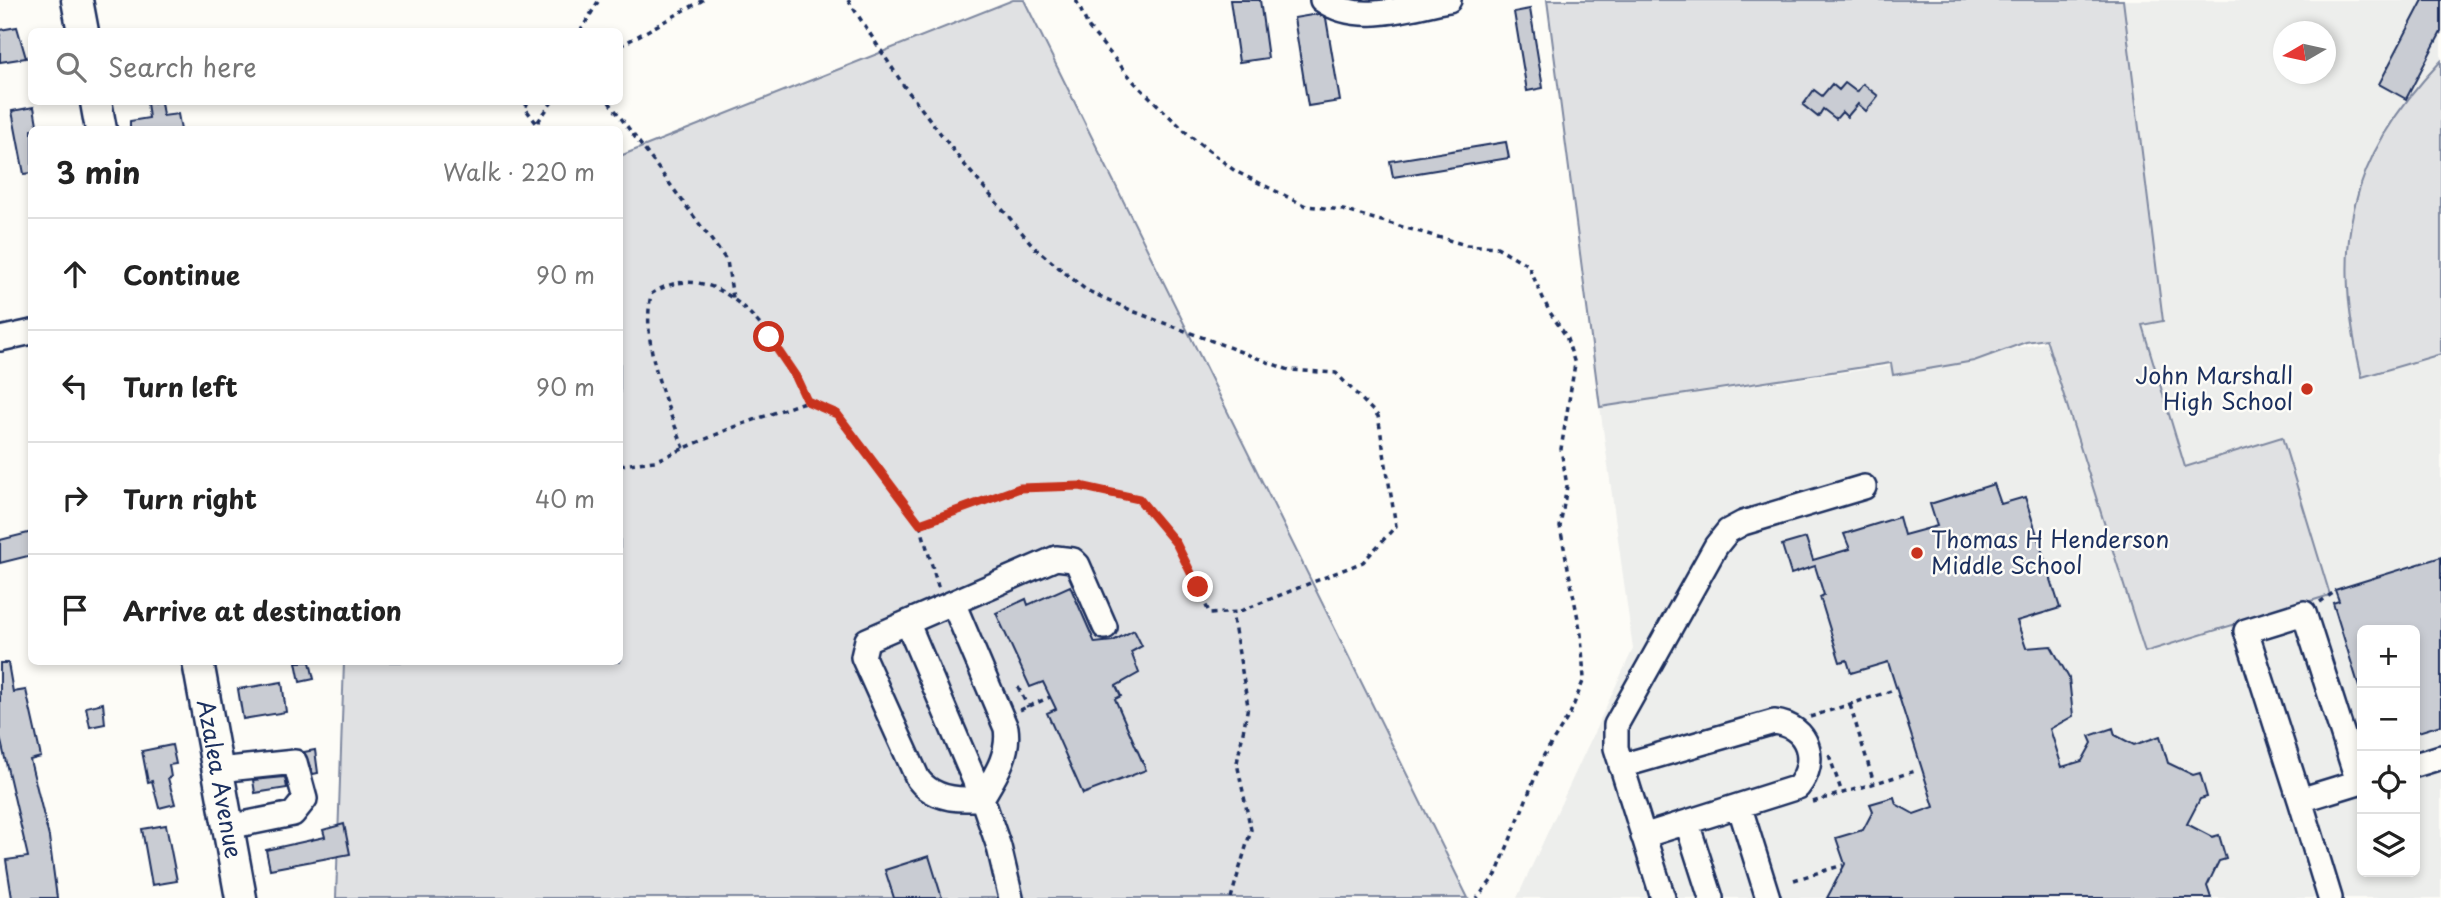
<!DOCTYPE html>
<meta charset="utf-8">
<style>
:root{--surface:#fff;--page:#f2f2f2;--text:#222;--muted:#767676;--line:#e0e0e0}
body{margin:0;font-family:"Playpen Sans",sans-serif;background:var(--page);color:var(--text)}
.controls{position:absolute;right:21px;bottom:21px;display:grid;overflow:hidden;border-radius:10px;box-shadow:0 4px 10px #0003}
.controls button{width:63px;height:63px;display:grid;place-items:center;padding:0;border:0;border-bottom:2px solid var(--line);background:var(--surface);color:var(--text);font:35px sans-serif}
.compass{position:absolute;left:2273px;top:21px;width:63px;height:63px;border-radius:50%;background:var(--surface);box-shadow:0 4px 10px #0003;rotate:261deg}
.stop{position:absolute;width:21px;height:21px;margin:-16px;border:5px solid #c8321e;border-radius:50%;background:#fff}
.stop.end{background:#c8321e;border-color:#fff;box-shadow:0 2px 7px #0008}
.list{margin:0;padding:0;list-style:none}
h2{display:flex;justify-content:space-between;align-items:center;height:91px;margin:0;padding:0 28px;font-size:30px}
h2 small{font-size:23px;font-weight:400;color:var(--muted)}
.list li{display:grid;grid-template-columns:46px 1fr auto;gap:21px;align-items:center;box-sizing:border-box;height:112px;padding:0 28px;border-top:2px solid var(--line)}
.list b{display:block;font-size:26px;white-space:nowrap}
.list em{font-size:23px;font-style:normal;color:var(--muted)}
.icon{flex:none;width:38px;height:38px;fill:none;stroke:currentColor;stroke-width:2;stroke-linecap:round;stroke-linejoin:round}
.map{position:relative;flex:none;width:2441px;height:898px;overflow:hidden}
.search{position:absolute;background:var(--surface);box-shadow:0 4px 10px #0003;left:28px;top:28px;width:595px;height:77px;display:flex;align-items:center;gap:18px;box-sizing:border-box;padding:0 24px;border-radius:10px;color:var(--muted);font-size:26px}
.panel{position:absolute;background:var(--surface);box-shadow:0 4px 10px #0003;left:28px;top:126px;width:595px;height:539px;border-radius:10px}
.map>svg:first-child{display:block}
</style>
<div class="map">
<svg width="2441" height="898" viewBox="0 0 2441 898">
<rect width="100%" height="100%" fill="#fdfcf7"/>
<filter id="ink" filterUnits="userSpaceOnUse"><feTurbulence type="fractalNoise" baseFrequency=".0143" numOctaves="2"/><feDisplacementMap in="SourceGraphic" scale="14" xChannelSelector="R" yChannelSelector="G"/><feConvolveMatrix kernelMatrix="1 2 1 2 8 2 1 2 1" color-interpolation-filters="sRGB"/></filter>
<g filter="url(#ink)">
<path fill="#edeeec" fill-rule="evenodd" d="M2123 0H2441V898H1517L1633 649 1600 407 2017 348 2163 321ZM2284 32H2326V74H2284ZM2362 630H2415V872H2362Z"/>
<path fill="#e0e1e3" stroke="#7e88a0" stroke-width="2" d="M1013 0H1024L1468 898H336L344 662H620V156Z
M1547 0H2123L2163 321 2142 325 2185 467 2282 437 2330 595 2145 652 2046 339 2026 342 1974 361 1893 375 1891 363 1600 407Z
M2441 61V354L2362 377C2331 246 2346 161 2441 61Z"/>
<path fill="#c9ccd3" stroke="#1b2f5e" stroke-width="2" d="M1230 0H1260L1268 58 1239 62Z
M2423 0H2441V32L2406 99 2379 84Z
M1530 9 1543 88 1527 91 1514 12Z
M1318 14 1326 18 1340 101 1308 106 1294 18Z
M17 27 26 58 0 62V30Z
M1845 83 1857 92 1863 84 1878 96 1866 111 1858 104 1847 117 1842 112 1836 119 1823 109 1818 117 1803 105 1814 90 1822 96 1832 84 1839 90Z
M161 102 163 116 178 114 181 130H130V121L149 118 147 103Z
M34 107 38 130H32V173L24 174 12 111Z
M1506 142 1509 158 1393 177 1390 161Z
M1994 484 2001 504 2025 497 2060 608 2017 621 2026 648 2051 646 2069 678 2073 716 2050 729 2062 767 2082 761 2092 743 2089 736 2113 728 2115 735 2134 745 2160 736 2168 763 2193 775 2200 773 2207 797 2200 799 2187 824 2212 837 2219 835 2226 859 2219 861 2207 886 2211 898H1827L1845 864 1836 838 1863 830 1873 811 1870 804 1894 797 1896 804 1914 814 1934 807 1888 662 1851 673 1847 660 1840 662 1820 597 1824 595 1815 566 1791 574 1782 545 1806 538 1813 560 1850 549 1844 534 1899 517 1904 535 1937 526 1930 504Z
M32 532V555L0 563V540Z
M2441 557V725L2415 733V630H2362V686L2359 687 2333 603 2339 601 2335 590Z
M1070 586 1095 643 1113 641 1134 630 1142 646 1131 652 1139 673 1116 686 1121 696 1115 699 1146 770 1083 794 1047 713 1056 709 1043 682 1030 687 996 613 1026 599 1028 605Z
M296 662H310L314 679 300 682Z
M0 663H8L13 692 26 690 41 757 30 760 49 837 57 898H12L6 860 28 857 0 737Z
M282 682 286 712 243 719 238 689Z
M103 703 105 724 90 727 86 707Z
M172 745 176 764 169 765 171 777 168 778 175 804 159 808 152 781 148 782 142 751Z
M315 750 318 773 313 774 304 752Z
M285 777 287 788 255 793 253 780Z
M344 824 350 854 270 869 266 850 325 837 323 830Z
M166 825 177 881 152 885 142 829Z
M929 856 942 898H894L885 870Z"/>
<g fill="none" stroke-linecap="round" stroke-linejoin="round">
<defs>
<path id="minor" d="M1322 0C1358 26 1408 7 1449 0
M0 339 32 332
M954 605 1006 728C1010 754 995 776 982 798L999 847 1011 898
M908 624 982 798C958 801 933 799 918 779L863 657 867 640 1056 558 1073 560 1078 565 1105 627
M2415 765 2441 757
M1621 766 1774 722C1809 726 1819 761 1798 787L1643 836
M218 770 295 762 305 799 293 814 228 827
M2300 800 2246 631 2304 613 2358 782
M1740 808 1768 898
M1687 823 1711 898
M1663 898 1616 748V725L1716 546 1728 531 1743 523 1864 487
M2330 898 2300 800 2362 781"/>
<g id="major">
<path d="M77 0 83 32"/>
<path d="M96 102 101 130"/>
<path id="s1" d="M198 662 241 898"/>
</g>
</defs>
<use href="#minor" stroke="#1b2f5e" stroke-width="28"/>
<use href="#major" stroke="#1b2f5e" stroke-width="35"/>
<path stroke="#1b2f5e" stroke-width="3.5" stroke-dasharray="5 5" stroke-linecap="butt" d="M848 0 904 86 964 164 1035 248 1086 290 1135 312 1289 370 1336 373 1378 416 1396 526 1363 562 1238 612 1210 614 1176 543 1139 499 1080 486 1020 488 920 524
M1076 0 1089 28 1135 83 1189 135 1235 171 1306 206 1343 210 1466 245 1497 247 1528 265 1549 311 1566 336 1575 364 1561 449 1567 486 1560 527 1581 634 1584 679 1570 714 1544 755 1496 875 1477 898
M580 32 599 0
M620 46 703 0
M528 102 525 108 537 124
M609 102 727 261 733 298
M532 130 552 102
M684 448C665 402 641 344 651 294 722 248 782 347 807 401
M620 465 655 461 729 429 807 401 837 414 920 524 939 590
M2320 602 2333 593
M1018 687 1028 707
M1850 705 1874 783
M1020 710 1050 697
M1810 717 1891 691
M1829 755 1842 793
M1813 802 1915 771
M1794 880 1843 865
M1231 898 1251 830 1237 763 1248 706 1232 613"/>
<use href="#minor" stroke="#fdfcf7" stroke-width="23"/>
<use href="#major" stroke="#fdfcf7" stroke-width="30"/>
</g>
</g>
<g fill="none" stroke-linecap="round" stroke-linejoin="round" filter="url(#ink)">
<path stroke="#c8321e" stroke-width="9" d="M769 337 796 377 807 401 837 414 920 524 1020 488 1080 486 1139 499 1176 543 1198 587"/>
</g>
<g fill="#c8321e" stroke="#fdfcf7" stroke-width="2.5">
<circle cx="2307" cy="389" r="7"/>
<circle cx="1917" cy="553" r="7"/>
</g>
<g text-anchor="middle" stroke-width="5" stroke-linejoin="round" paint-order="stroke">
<g font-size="23" fill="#1b2f5e" stroke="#fdfcf7" text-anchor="end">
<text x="2293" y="384">John Marshall<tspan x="2293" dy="26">High School</tspan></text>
<text x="1931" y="548" text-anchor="start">Thomas H Henderson<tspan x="1931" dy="26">Middle School</tspan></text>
</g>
<g font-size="23" fill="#1b2f5e" stroke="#fdfcf7">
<text dy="8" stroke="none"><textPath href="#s1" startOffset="119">Azalea Avenue</textPath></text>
</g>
</g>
</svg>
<div class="controls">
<button>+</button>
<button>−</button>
<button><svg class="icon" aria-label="locate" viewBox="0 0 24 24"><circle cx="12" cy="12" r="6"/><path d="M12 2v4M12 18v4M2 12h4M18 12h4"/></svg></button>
<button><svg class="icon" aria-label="layers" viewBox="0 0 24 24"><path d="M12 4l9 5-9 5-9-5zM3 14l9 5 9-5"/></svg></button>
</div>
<svg class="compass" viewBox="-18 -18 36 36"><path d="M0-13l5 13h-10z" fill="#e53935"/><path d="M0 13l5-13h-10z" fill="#767676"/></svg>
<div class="stop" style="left:769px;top:337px"></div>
<div class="stop end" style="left:1198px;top:587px"></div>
<div class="search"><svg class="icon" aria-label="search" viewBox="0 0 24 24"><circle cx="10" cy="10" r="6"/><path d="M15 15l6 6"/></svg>Search here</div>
<section class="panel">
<h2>3 min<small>Walk · 220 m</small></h2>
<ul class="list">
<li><svg class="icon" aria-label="ahead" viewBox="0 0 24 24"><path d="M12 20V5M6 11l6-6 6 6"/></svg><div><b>Continue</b></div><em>90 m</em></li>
<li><svg class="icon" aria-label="left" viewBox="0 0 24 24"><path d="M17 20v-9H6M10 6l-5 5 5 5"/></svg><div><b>Turn left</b></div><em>90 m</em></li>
<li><svg class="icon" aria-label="right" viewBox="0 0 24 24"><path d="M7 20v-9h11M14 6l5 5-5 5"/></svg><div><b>Turn right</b></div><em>40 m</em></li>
<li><svg class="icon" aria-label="arrive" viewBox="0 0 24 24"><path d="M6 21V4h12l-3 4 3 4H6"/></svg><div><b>Arrive at destination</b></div></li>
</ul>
</section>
</div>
